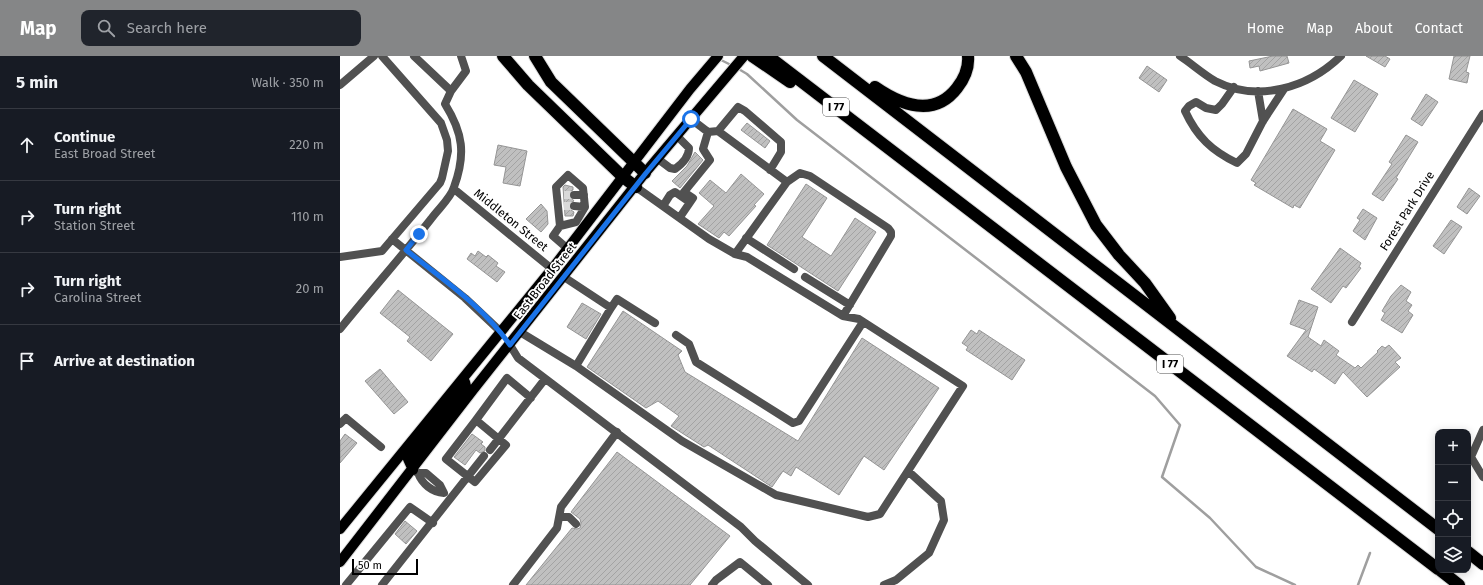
<!DOCTYPE html>
<meta charset="utf-8">
<style>
:root{--surface:#171b24;--page:#20242c;--text:#f1f3f6;--muted:#9ea1a6;--line:#363941;--accent:#858687}
body{margin:0;font-family:"Fira Sans",sans-serif;background:var(--page);color:var(--text)}
.controls{position:absolute;right:12px;bottom:12px;display:grid;overflow:hidden;border-radius:8px;box-shadow:0 2px 10px #0003}
.controls button{width:36px;height:36px;display:grid;place-items:center;padding:0;border:0;border-bottom:1px solid var(--line);background:var(--surface);color:var(--text);font:20px sans-serif}
.scale{position:absolute;left:12px;bottom:10px;width:66px;box-sizing:border-box;padding-left:4px;border:2px solid #000;border-top:0;font-size:11px;line-height:14px;white-space:nowrap;color:#000;-webkit-text-stroke:3px #fff;paint-order:stroke}
.stop{position:absolute;width:12px;height:12px;margin:-9px;border:3px solid #1a73e8;border-radius:50%;background:#fff}
.stop.end{background:#1a73e8;border-color:#fff;box-shadow:0 1px 4px #0008}
.list{margin:0;padding:0;list-style:none}
h2{display:flex;justify-content:space-between;align-items:center;height:52px;margin:0;padding:0 16px;font-size:17px}
h2 small{font-size:13px;font-weight:400;color:var(--muted)}
.list li{display:grid;grid-template-columns:26px 1fr auto;gap:12px;align-items:center;box-sizing:border-box;height:72px;padding:0 16px;border-top:1px solid var(--line)}
.list b{display:block;font-size:15px;white-space:nowrap}
.list p{margin:0;font-size:13px;white-space:nowrap;color:var(--muted)}
.list em{font-size:13px;font-style:normal;color:var(--muted)}
.icon{flex:none;width:22px;height:22px;fill:none;stroke:currentColor;stroke-width:2;stroke-linecap:round;stroke-linejoin:round}
.map{position:relative;flex:none;width:1143px;height:529px;overflow:hidden}
header{display:flex;align-items:center;gap:24px;box-sizing:border-box;height:56px;padding:0 20px;background:var(--accent);color:#fff}
header strong{font-size:19px}
nav{display:flex;gap:22px;margin-inline-start:auto;font-size:14px}
.search{width:280px;height:36px;background:var(--page);display:flex;align-items:center;gap:10px;box-sizing:border-box;padding:0 14px;border-radius:8px;color:var(--muted);font-size:15px}
main{display:flex}
aside{flex:1;background:var(--surface)}
.map>svg:first-child{display:block}
</style>
<header>
<strong>Map</strong>
<div class="search"><svg class="icon" aria-label="search" viewBox="0 0 24 24"><circle cx="10" cy="10" r="6"/><path d="M15 15l6 6"/></svg>Search here</div>
<nav><a>Home</a><a>Map</a><a>About</a><a>Contact</a></nav>
</header>
<main>
<aside>
<h2>5 min<small>Walk · 350 m</small></h2>
<ul class="list">
<li><svg class="icon" aria-label="ahead" viewBox="0 0 24 24"><path d="M12 20V5M6 11l6-6 6 6"/></svg><div><b>Continue</b><p>East Broad Street</p></div><em>220 m</em></li>
<li><svg class="icon" aria-label="right" viewBox="0 0 24 24"><path d="M7 20v-9h11M14 6l5 5-5 5"/></svg><div><b>Turn right</b><p>Station Street</p></div><em>110 m</em></li>
<li><svg class="icon" aria-label="right" viewBox="0 0 24 24"><path d="M7 20v-9h11M14 6l5 5-5 5"/></svg><div><b>Turn right</b><p>Carolina Street</p></div><em>20 m</em></li>
<li><svg class="icon" aria-label="arrive" viewBox="0 0 24 24"><path d="M6 21V4h12l-3 4 3 4H6"/></svg><div><b>Arrive at destination</b></div></li>
</ul>
</aside>
<div class="map">
<svg width="1143" height="529" viewBox="0 0 1143 529">
<defs>
<pattern id="building-hatch" width="6" height="6" patternUnits="userSpaceOnUse"><rect width="6" height="6" fill="#c0c0c0"/><path d="M-1 1l2-2M0 6l6-6M5 7l2-2" fill="none" stroke="#a3a3a3"/></pattern>
</defs>
<rect width="100%" height="100%" fill="#fff"/>
<g fill="none" stroke-linecap="round" stroke-linejoin="round">
<path stroke="#9f9f9f" stroke-width="2.5" d="M379 3 393 10
M397 12 407 18 457 64 815 340 840 369 822 421 870 462 916 511 955 529
M1018 529 1030 497"/>
</g>
<path fill="url(#building-hatch)" stroke="#959595" d="M933 0H947L949 7 920 15 919 10 910 12 909 5Z
M1026 0H1045L1050 3 1045 11Z
M1114 0H1130L1126 16 1129 17 1127 27 1109 23Z
M807 10 827 24 819 36 799 22Z
M1014 24 1038 38 1015 76 991 62Z
M1086 38 1098 46 1082 70 1071 63Z
M953 53 987 73 980 85 995 94 960 152 954 149 953 152 914 129 916 127 911 124Z
M407 67 430 85 425 92 401 74Z
M1066 79 1078 86 1056 122 1058 123 1043 145 1032 138 1052 108 1049 106Z
M158 89 187 95 180 130 163 127 166 111 154 109Z
M355 96 363 104 340 132 332 125 347 110Z
M401 118 424 138 414 149 416 150 389 180 384 176 379 182 358 168 374 150 359 137 370 124 386 137Z
M466 128 487 142 462 181 491 200 515 162 536 176 498 235 427 189Z
M225 129 233 131V134L229 136V139L234 145 230 147 229 150 231 154 234 156 233 160H225L223 131Z
M1129 132 1140 140 1127 158 1117 151Z
M201 148 207 155 208 168 201 176 186 163Z
M1023 153 1037 162 1025 184 1013 175 1020 164 1017 162Z
M1111 164 1122 171 1104 198 1093 190Z
M1000 192 1021 207 1019 211 1021 212 1006 232 1003 230 991 247 971 233Z
M138 195 146 201 148 199 158 207 156 210 165 216 157 226 127 203 131 197 135 200Z
M1061 229 1071 236 1066 245 1072 249 1068 255 1073 259 1062 277 1041 264 1045 257 1042 255 1051 240Z
M58 234 113 278 91 305 67 285 70 281 40 257Z
M959 244 978 251 968 281 981 290 984 284 999 295 996 299 1015 312 1018 309 1021 312 1038 296 1037 295 1042 290 1045 292 1049 289 1061 302 1055 306 1060 311 1027 341 1003 316 995 328 974 313 972 316 947 300 966 274 950 268Z
M242 247 261 258 246 283 227 271Z
M283 255 342 295 338 299 345 316 458 385 522 282 599 332 544 414 524 400 499 439 456 411 451 420 443 415 432 431 368 389 364 391 331 370 339 360 318 345 306 352 247 311Z
M631 274 637 278 639 274 685 304 672 324 626 294 628 291 622 287Z
M40 313 68 346 54 358 25 325Z
M5 378 17 387 0 407V385Z
M132 378 143 386 141 388 145 391V395L140 397 136 394 125 409 114 401Z
M277 396 390 480 350 529H186L232 472 237 473 240 472 241 467 240 463 231 456Z
M65 465 77 475 66 488 55 478Z"/>
<g fill="none" stroke-linecap="round" stroke-linejoin="round">
<path stroke="#d9d9d9" stroke-width="8" stroke-dasharray="8 4" stroke-linecap="butt" d="M224 139H234
M224 150H234"/>
<defs>
<path id="major" d="M73 414 68 403 126 330 125 326
M0 473 212 213 350 33 378 0
M0 506 133 334 305 117 404 0"/>
<path id="highway" d="M163 0 188 29 283 121 296 131
M195 0 211 26 305 117
M412 0 450 26
M428 0 1098 513
M483 0 1098 473
M676 0 686 16 726 111 756 169 779 199 805 227 830 262
M535 31C561 49 594 62 617 32 624 23 629 11 628 0
M1128 496 1143 508
M1100 514 1119 529"/>
</defs>
<use href="#major" stroke="#dbdbdb" stroke-width="12"/>
<use href="#highway" stroke="#dbdbdb" stroke-width="14"/>
<path stroke="#515151" stroke-width="8" d="M74 0 111 35
M840 0C852 8 863 18 875 25 918 47 968 32 1001 0
M0 29 34 0
M894 31 882 48 876 54 866 52 856 46 849 50 845 55C857 81 872 95 897 107L906 98 923 65 944 33
M918 35 923 65
M378 75 398 51 405 55 441 86V96L430 114
M318 103 330 112 335 113C342 108 349 100 349 92L337 80
M447 126 460 117 470 120 548 172 551 176V180L503 260
M296 131 369 183 395 198 447 126 378 75 368 76 351 63
M114 133 212 213
M234 139H244
M234 150 245 151
M323 150 330 139 335 136 348 145
M340 161 353 142 344 136 370 104 363 93 368 76
M220 170 236 166 245 151 243 132 228 119 216 131 220 170 213 180 228 193
M406 182 454 213
M52 183 125 242 161 276
M0 201 42 195 100 127 102 122 108 95 107 84 101 67 42 0
M224 221 271 252 277 243 315 267
M465 221 510 249
M1012 266 1143 58
M0 273C30 236 62 200 91 163 98 153 111 142 114 131 126 98 123 77 105 48L111 35 126 15 121 0
M180 276 236 310 342 385 436 439 528 461 540 458 623 330 519 263 503 260 407 201 395 198
M336 279 349 288 356 306 453 367 459 365 523 266
M170 289 178 302 401 471 415 485 468 529
M236 310 271 252
M136 364 106 403 135 426 166 389 136 364 167 322 191 342
M0 368 6 362 41 391
M1143 374 1131 401 1143 421
M150 394 205 323
M73 414 78 417H86L100 429 104 437C92 436 82 428 78 417
M220 461H229L236 468
M6 529 70 451 93 467
M42 529 144 400
M173 529 217 472 221 451 277 376
M372 529 376 524 400 506 428 529
M544 529 556 524 589 497 604 464 601 445 568 415"/>
<use href="#major" stroke="#000" stroke-width="10"/>
<use href="#highway" stroke="#000" stroke-width="12"/>
</g>
<g fill="none" stroke-linecap="round" stroke-linejoin="round">
<path stroke="#1a73e8" stroke-width="5" d="M79 178 66 194C102 223 144 251 170 289L306 117 351 63"/>
</g>
<g text-anchor="middle" stroke-width="3.5" stroke-linejoin="round" paint-order="stroke">
<g fill="#fff" stroke="#4c4c4c" stroke-width="1">
<rect x="483" y="42" width="26" height="18" rx="3"/>
<rect x="817" y="299" width="26" height="18" rx="3"/>
</g>
<g font-size="11" font-weight="bold" fill="#000">
<text x="496" y="55">I 77</text>
<text x="830" y="312">I 77</text>
</g>
<g font-size="12" fill="#000" stroke="#fff">
<text transform="translate(1067 155) rotate(-58)" y="4">Forest Park Drive</text>
<text transform="translate(171 164) rotate(39)" y="4">Middleton Street</text>
<text transform="translate(205 225) rotate(-52)" y="4">East Broad Street</text>
</g>
</g>
</svg>
<div class="controls">
<button>+</button>
<button>−</button>
<button><svg class="icon" aria-label="locate" viewBox="0 0 24 24"><circle cx="12" cy="12" r="6"/><path d="M12 2v4M12 18v4M2 12h4M18 12h4"/></svg></button>
<button><svg class="icon" aria-label="layers" viewBox="0 0 24 24"><path d="M12 4l9 5-9 5-9-5zM3 14l9 5 9-5"/></svg></button>
</div>
<div class="scale">50 m</div>
<div class="stop" style="left:351px;top:63px"></div>
<div class="stop end" style="left:79px;top:178px"></div>
</div>
</main>
